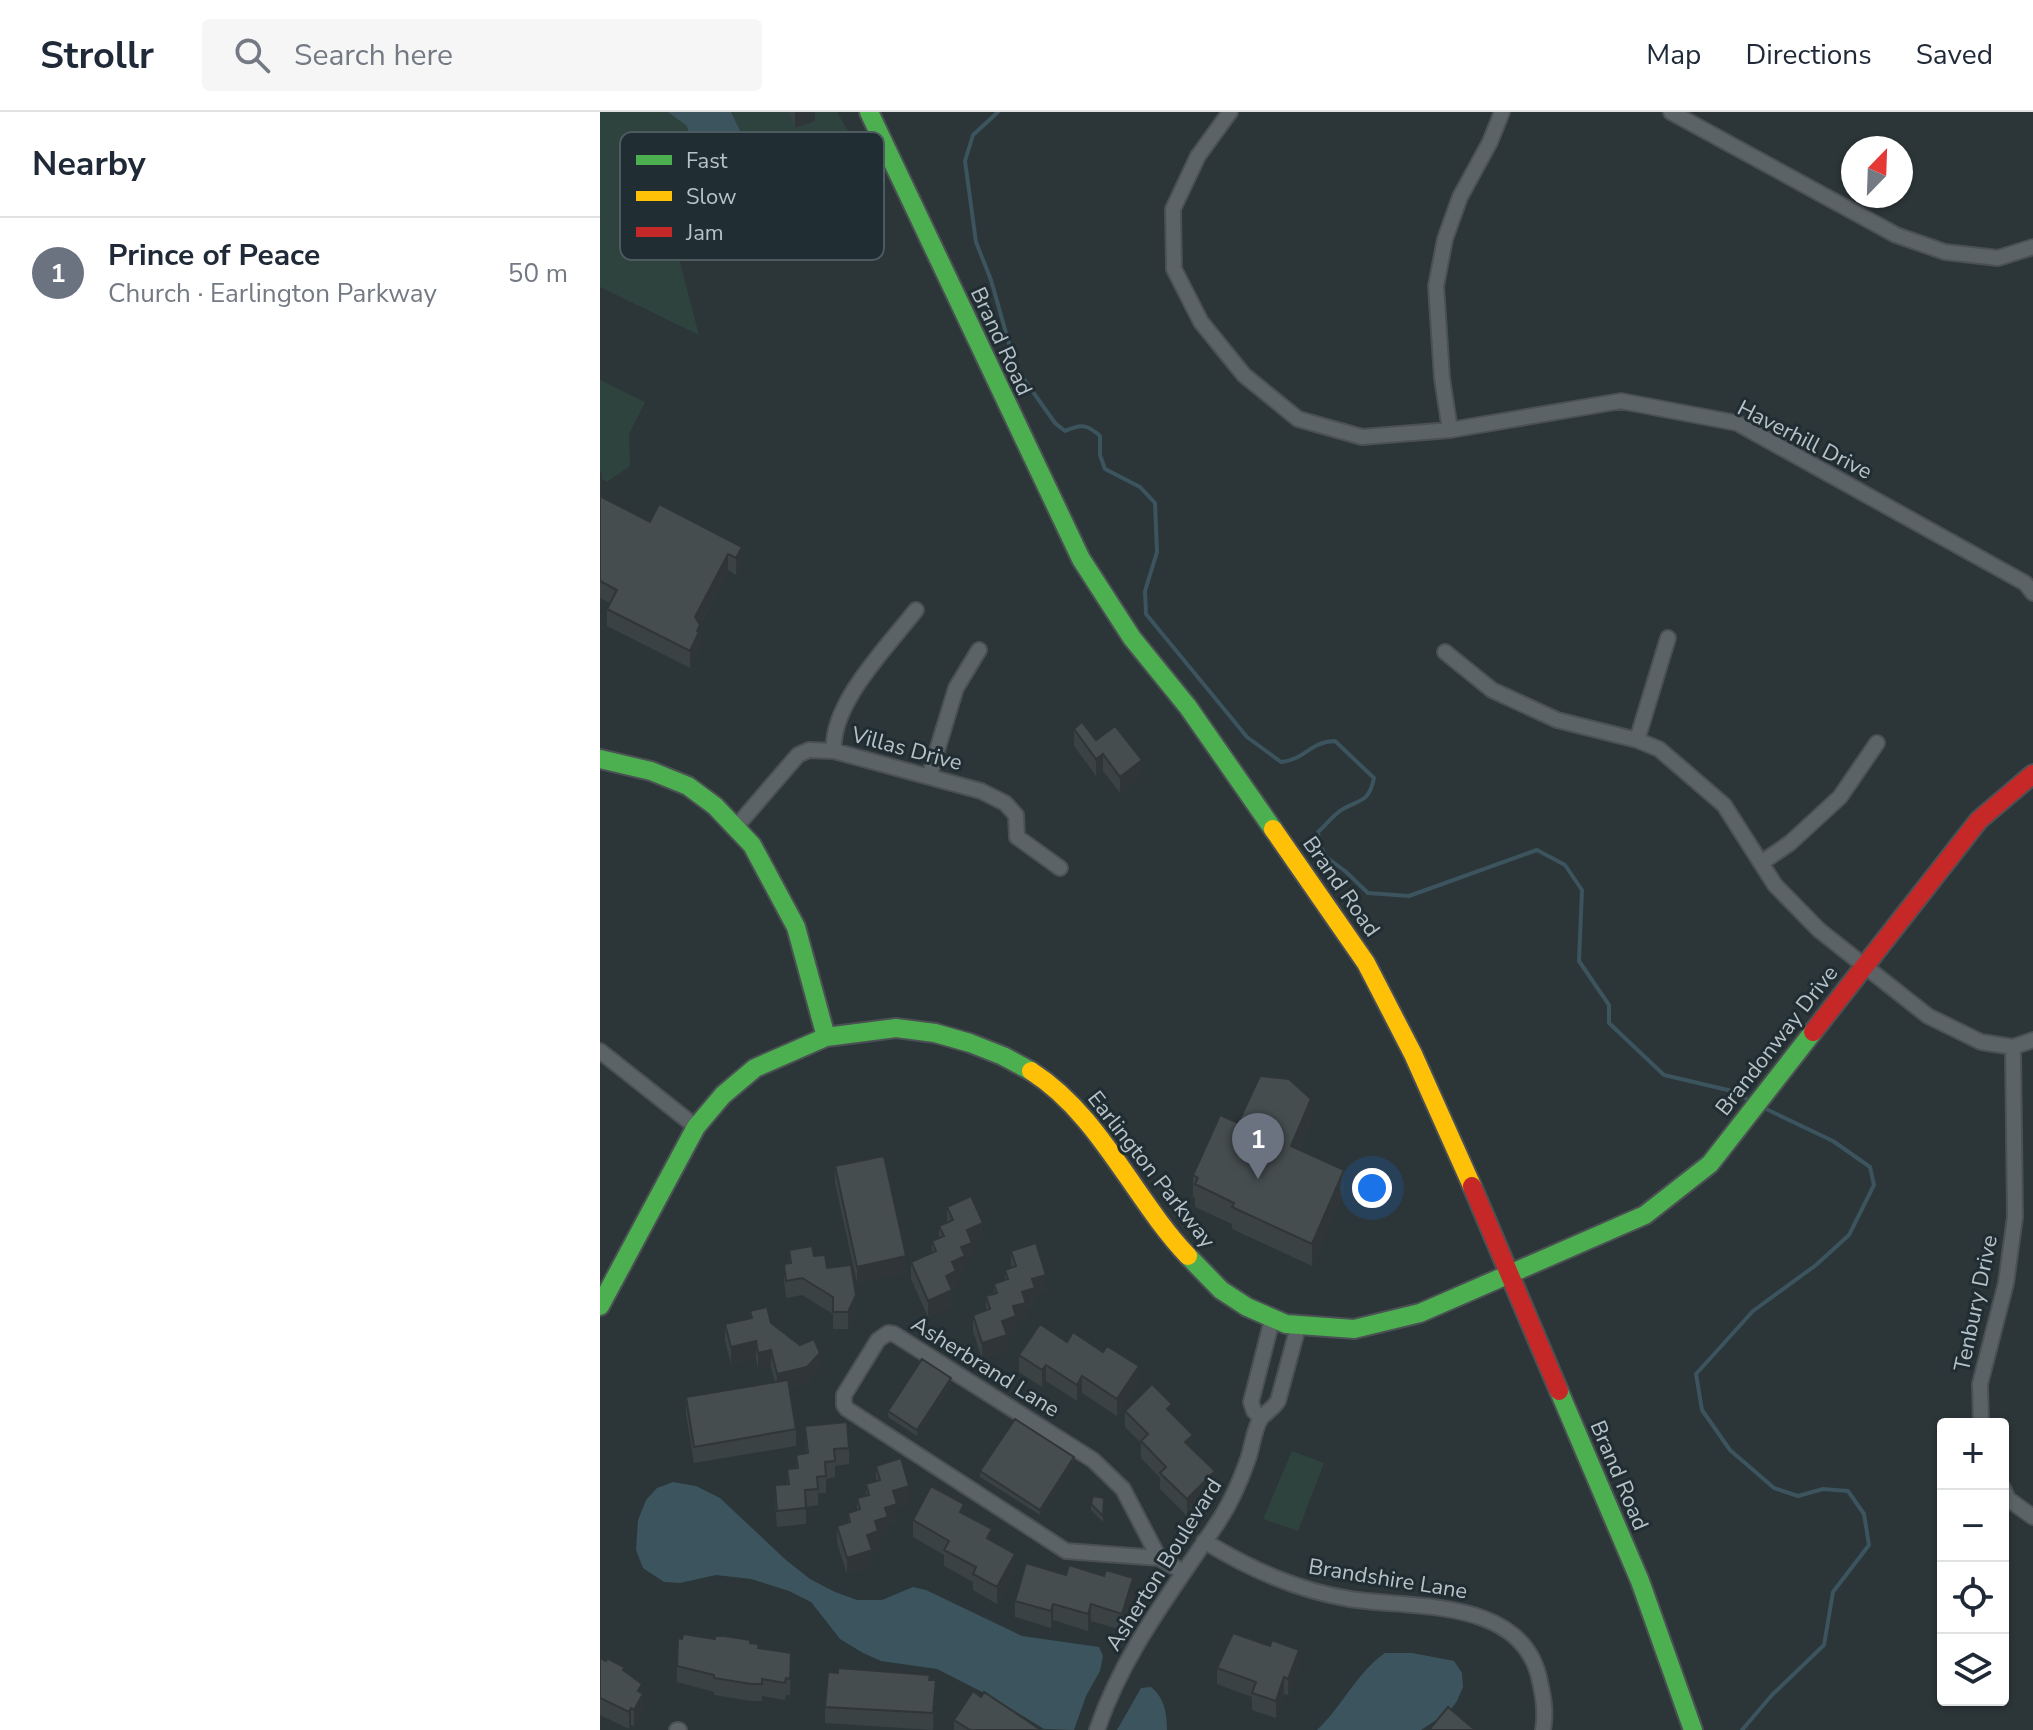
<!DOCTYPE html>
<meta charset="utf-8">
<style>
:root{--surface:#fff;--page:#f6f6f7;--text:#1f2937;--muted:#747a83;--line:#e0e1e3;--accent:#869196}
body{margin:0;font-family:"Nunito Sans",sans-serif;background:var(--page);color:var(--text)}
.controls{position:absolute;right:24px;bottom:24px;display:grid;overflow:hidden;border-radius:8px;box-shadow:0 2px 6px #0004}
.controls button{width:72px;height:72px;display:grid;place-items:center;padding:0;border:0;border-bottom:2px solid var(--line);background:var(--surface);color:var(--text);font:40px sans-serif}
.compass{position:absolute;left:1241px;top:24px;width:72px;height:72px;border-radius:50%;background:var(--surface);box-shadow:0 2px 6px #0004;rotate:23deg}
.you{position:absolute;left:772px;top:1076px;width:28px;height:28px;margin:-20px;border:6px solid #fff;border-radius:50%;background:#1a73e8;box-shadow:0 0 0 12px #1a73e833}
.badge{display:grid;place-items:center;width:52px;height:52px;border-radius:50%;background:var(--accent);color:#fff;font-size:26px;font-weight:700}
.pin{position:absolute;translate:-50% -66px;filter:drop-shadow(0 2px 4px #0008)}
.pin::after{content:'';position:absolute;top:42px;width:28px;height:24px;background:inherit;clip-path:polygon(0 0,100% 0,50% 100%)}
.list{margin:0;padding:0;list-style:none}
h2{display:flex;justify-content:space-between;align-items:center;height:104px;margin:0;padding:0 32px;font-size:34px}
h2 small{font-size:26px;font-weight:400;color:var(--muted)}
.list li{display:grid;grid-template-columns:52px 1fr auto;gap:24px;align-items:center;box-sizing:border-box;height:112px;padding:0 32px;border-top:2px solid var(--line)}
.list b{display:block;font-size:30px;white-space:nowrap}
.list p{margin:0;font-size:26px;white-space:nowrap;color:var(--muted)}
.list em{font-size:26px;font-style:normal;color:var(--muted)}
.icon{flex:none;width:44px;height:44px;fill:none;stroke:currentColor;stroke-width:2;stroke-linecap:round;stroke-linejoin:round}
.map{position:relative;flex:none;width:1433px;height:1618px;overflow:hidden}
header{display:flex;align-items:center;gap:48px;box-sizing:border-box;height:112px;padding:0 40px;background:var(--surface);border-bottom:2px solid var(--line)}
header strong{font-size:38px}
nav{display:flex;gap:44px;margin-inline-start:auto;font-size:28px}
.search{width:560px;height:72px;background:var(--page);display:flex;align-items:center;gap:20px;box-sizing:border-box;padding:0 28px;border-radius:8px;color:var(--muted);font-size:30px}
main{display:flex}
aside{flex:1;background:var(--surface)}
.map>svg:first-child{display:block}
</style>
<header>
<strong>Strollr</strong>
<div class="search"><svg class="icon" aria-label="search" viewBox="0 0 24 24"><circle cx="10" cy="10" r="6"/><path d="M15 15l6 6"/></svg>Search here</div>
<nav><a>Map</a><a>Directions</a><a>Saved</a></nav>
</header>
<main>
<aside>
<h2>Nearby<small></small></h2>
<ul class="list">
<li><span class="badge" style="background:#6b7280">1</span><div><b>Prince of Peace</b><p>Church · Earlington Parkway</p></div><em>50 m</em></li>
</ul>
</aside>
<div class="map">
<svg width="1433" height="1618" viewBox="0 0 1433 1618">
<rect width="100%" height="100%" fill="#2c3538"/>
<path fill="#2f433e" d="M0 0H237L260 41 75 131 99 223 0 175Z
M0 268 45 290 29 322 30 354 7 370 0 366Z
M692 1339 724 1351 698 1419 663 1407Z"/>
<path fill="#3b545e" d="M68 0H131L142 23 140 40 125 54H103L92 34 87 14Z
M73 1370 96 1374 120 1386 186 1448 210 1467 235 1480 257 1488H282L313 1475 326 1478 422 1524 499 1535 503 1544 500 1559 486 1584 474 1618 444 1617 392 1585 337 1557 281 1549 263 1541 240 1527 211 1490 189 1479 151 1467 116 1463 80 1471 64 1470 43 1456 36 1438 38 1408 46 1388 57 1376Z
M785 1541H812L854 1549 862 1561 863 1575 857 1589 849 1600 821 1618H717C742 1595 757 1560 785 1541Z
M551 1575C564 1585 567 1601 567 1618H517L541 1576Z"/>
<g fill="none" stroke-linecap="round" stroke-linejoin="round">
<path stroke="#3b545e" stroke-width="4" d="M398 0 373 23 365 49 376 130 391 168 416 256 455 311 465 319C481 312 487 312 500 324V343L505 357 540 375 555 391 557 440 545 479 546 502 647 625 681 650C707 647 709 630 735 629L774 666C769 690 761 687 743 697 734 702 726 713 718 720L719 731 726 745 745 759 768 781 809 784 937 738 965 753 982 778 979 849 1009 893V911L1064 963 1132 979 1152 990
M1142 1618 1172 1583 1224 1533 1233 1480 1269 1433 1264 1402 1248 1379 1223 1377 1198 1384 1174 1376 1130 1338 1102 1298 1096 1262 1153 1199 1216 1153 1249 1123 1274 1073 1270 1055 1233 1029 1164 996"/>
<defs>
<path id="street" d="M630 0 598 44 573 97 574 157 601 210 644 263 698 307 762 325 850 318 1021 289 1137 311 1425 471 1433 481
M1071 0 1296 123 1345 140 1398 146 1433 135
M850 318 842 266 836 174 845 127 860 85 890 30 902 0
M845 540 892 578 957 608 1037 628 1059 637 1124 693 1175 773 1219 818 1328 904 1381 930 1413 935 1433 928
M1037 628 1068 526
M234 639C230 592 288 534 316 498
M329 665 356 576 379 538
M136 715 198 643 209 638 234 639 381 679 405 691 416 703 417 725 460 756
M1161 751 1190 731 1240 685 1277 631
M0 939 96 1015
M661 1306 654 1299 651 1290 672 1208
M1381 1312 1380 1272 1406 1171 1415 1105 1413 935
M1403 1376 1408 1387 1433 1405
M604 1429C650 1457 696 1478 750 1487 815 1497 924 1485 940 1570 944 1587 946 1601 943 1618
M559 1446 523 1377 493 1348 294 1222 288 1221 278 1228 244 1283V1293L247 1297 466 1439 559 1446 583 1460
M77 1618H79
M497 1618C523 1541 572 1479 616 1413 630 1393 640 1370 648 1347 652 1336 654 1316 661 1306 666 1300 672 1298 678 1289L698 1215"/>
<path id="fast" d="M269 0 481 447 532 526 588 595 673 717
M0 647 51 659 88 674 115 694 152 733 196 815 226 925
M588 1144 621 1178 647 1195 686 1212 754 1217 820 1201 1045 1103 1110 1052 1213 920
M0 1194 96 1015 123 983 155 956 226 925 296 916 335 921 370 931 403 944 431 959
M959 1279 1040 1469 1093 1618"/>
<path id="slow" d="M673 717 766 851 813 942 872 1074
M431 959C500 1003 533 1086 588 1144"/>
<path id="jam" d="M1213 920 1379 708 1433 662
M872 1074 959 1279"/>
</defs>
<use href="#street" stroke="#4a5053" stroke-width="18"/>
<use href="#fast" stroke="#4a5053" stroke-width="22"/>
<use href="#slow" stroke="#4a5053" stroke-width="22"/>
<use href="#jam" stroke="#4a5053" stroke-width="22"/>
<use href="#street" stroke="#5c6366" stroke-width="14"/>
<use href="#fast" stroke="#4caf50" stroke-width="18"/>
<use href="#slow" stroke="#ffc107" stroke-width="18"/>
<use href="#jam" stroke="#c62828" stroke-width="18"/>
</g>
<path fill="#3b4244" d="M190 0H215V9L195 16Z
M0 384 50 410 142 435V452L136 463 128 458 100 513 99 537 90 556 7 514V497L10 491 0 486Z
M474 617 496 628 542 665 520 681 503 659 496 664 474 634Z
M711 1009 699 1038 744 1080 712 1154 632 1117V1112L595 1095V1086L593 1085V1063L638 1011Z
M235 1054 306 1161 257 1171 235 1071Z
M347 1095 383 1128 372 1133V1147L365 1150V1161L356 1165V1176L352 1178V1195L328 1205 311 1167V1150L332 1141V1129L339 1125V1114L347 1110Z
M189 1138 214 1144 227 1156 256 1200 248 1217H233V1202L202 1183 186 1186 184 1169V1152H189Z
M411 1139 446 1179 435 1183V1193L426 1195V1207L416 1210V1221L407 1224V1239L382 1247 373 1219V1203L386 1199V1184L394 1182V1172L405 1168V1158L411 1156Z
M150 1199 171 1211 220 1258 207 1272 189 1276 196 1317V1334L94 1351 86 1302V1285L175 1270 171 1255 158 1258 156 1246 131 1252 125 1229V1212L150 1207Z
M467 1230 539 1271 517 1304 482 1281 477 1289 446 1269 442 1275 419 1260V1243Z
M351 1271 317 1324 288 1305V1299Z
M525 1299 572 1302 593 1337 615 1376 587 1404 560 1377V1366L541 1346V1331L525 1315Z
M205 1314 249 1336V1352L235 1354V1365L226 1367V1381H218V1393L206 1395V1412L177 1415 175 1390V1373L187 1372V1357L196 1356V1343L206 1342Z
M474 1351 440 1403 380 1365V1359Z
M276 1354 309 1391 297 1395V1409L288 1412V1422L278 1425V1436L272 1438V1455L247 1462 237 1431V1414L248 1411V1401L257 1398V1386L266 1384V1372L276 1369Z
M504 1386 503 1410 491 1398V1392Z
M364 1402 392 1429 415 1459 397 1492 373 1478V1470L344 1454V1443L313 1425V1408Z
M533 1483 522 1518 491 1509 488 1519 453 1508 451 1516 415 1505V1489Z
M115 1527 150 1531 191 1557 190 1583H186L185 1588 162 1584V1589H151L114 1583V1580L77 1570V1554Z
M0 1546 24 1559 42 1572 43 1599 34 1614 31 1613 29 1617 0 1603Z
M699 1555 688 1583 684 1582 676 1606 652 1598V1585L617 1572V1556Z
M330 1568 336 1585 333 1618 225 1611V1595Z
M354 1608 441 1618H354Z"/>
<path fill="#303637" d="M195 0H215V9L195 16Z
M2 358V375L0 379V362Z
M142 435V452L136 463V446Z
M128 442V458L95 522V505Z
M100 513 99 537 90 556V539Z
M503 642V659L496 664V647Z
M542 648V665L520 681V665Z
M711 987V1009L691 1056V1034Z
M744 1058V1080L712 1154V1132Z
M383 1111V1128L372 1133V1147L365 1150V1161L356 1165V1176L346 1181V1164L352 1150 361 1135 367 1118Z
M306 1144V1161L257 1171V1155Z
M446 1163V1179L435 1183V1193L426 1195V1207L416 1210V1221L407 1224V1239L382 1247V1231L402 1209 432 1167Z
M352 1178V1195L328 1205V1189Z
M256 1183V1200L248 1217V1200Z
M156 1229V1246L131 1252V1235Z
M171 1238V1255L158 1258V1241Z
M220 1241V1258L207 1272 177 1279V1262Z
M446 1253V1269L442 1275V1258Z
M539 1254V1271L517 1304V1287Z
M482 1264V1281L477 1289V1273Z
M351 1266V1271L317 1324V1318Z
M593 1323V1340L585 1330Z
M474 1345V1351L440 1403V1398Z
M615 1359V1376L587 1404V1387Z
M309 1374V1391L297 1395V1409L288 1412V1422L278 1425V1436L272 1438V1455L247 1462V1446L267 1423 275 1409 285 1396 293 1379Z
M392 1417V1434L387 1426Z
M415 1442V1459L397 1492V1475Z
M533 1466V1483L522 1518V1502Z
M453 1492V1508L451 1516V1499Z
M491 1492V1509L488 1519V1502Z
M699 1538V1555L688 1583V1567Z
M684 1565V1582L676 1606V1589Z
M336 1568V1585L333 1618V1601Z
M42 1572 43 1599 34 1614V1598L38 1579Z
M31 1596V1613L29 1617V1600Z"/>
<path fill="#454d4f" stroke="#303637" stroke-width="2" d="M0 384 50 410 59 392 142 435 136 446 128 442 95 505 100 513 97 519 99 520 90 539 7 497 17 478 0 469Z
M482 610 496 628 515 614 542 648 520 665 503 642 496 647 474 617Z
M660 964 689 967 711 987 691 1034 744 1058 712 1132 632 1095 634 1091 595 1072 598 1066 593 1063 620 1003 638 1011Z
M284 1044 306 1144 257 1155 235 1054Z
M371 1084 383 1111 367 1118 372 1131 361 1135 365 1144 352 1150 356 1159 346 1164 352 1178 328 1189 311 1150 336 1139 332 1129 344 1124 339 1114 353 1108 347 1095Z
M436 1131 446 1163 432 1167 435 1176 422 1180 426 1191 413 1194 416 1204 402 1209 407 1223 382 1231 373 1203 390 1197 386 1184 397 1181 394 1172 408 1167 405 1158 416 1154 411 1139Z
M212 1134 214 1144 225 1143 227 1156 251 1153 256 1183 248 1200H233V1185L202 1166 186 1169 184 1152 191 1151 189 1138Z
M167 1195 171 1211 200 1233 214 1227 220 1241 207 1255 177 1262 171 1238 158 1241 156 1229 131 1235 125 1212 152 1206 150 1199Z
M440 1212 467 1230 473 1220 503 1240 507 1234 539 1254 517 1287 482 1264 477 1273 446 1253 442 1258 419 1243Z
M322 1247 351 1266 317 1318 288 1299Z
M188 1268 196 1317 94 1335 86 1285Z
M552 1272 572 1292 567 1297 593 1323 585 1330 615 1359 587 1387 560 1361 566 1355 541 1329 548 1322 525 1299Z
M415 1307 474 1345 440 1398 380 1359Z
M247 1310 249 1336 234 1337 235 1349 225 1350 226 1364 217 1365 218 1377 205 1378 206 1396 177 1399 175 1373 189 1372 187 1357 198 1356 196 1343 208 1341 205 1314Z
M301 1346 309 1374 293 1379 297 1392 285 1396 288 1405 275 1409 278 1419 267 1423 272 1438 247 1446 237 1414 250 1410 248 1401 260 1397 257 1386 269 1383 266 1372 280 1368 276 1354Z
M331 1374 364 1392 360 1400 392 1417 387 1426 415 1442 397 1475 373 1462 376 1455 344 1438 349 1429 313 1408Z
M493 1384 504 1386 503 1404 491 1392Z
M426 1451 466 1463 469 1453 504 1464 506 1458 533 1466 522 1502 491 1492 488 1502 453 1492 451 1499 415 1489Z
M633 1521 670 1534 672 1528 699 1538 688 1567 684 1565 676 1589 652 1581 656 1570 617 1556Z
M83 1522 115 1527V1524H125L150 1528V1531L159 1532 158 1536 191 1541 190 1567 186 1566 185 1571 162 1567V1572H151L114 1566V1563L77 1554 78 1526 82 1527Z
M0 1546 6 1549 7 1546 24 1555 23 1558 42 1572 38 1579 43 1582 34 1598 31 1596 29 1600 0 1586Z
M238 1556 330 1563 329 1568H336L333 1601 225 1595 228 1560 238 1561Z
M373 1579 381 1585 384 1580 441 1618H370L354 1608Z
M848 1595 875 1618H829Z"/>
<g text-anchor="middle" stroke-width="6" stroke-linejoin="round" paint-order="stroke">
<g font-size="22" fill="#b7c2c8" stroke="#202d32">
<text transform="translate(402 229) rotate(65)" y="8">Brand Road</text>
<text transform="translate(1205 327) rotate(27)" y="8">Haverhill Drive</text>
<text transform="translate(307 636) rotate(15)" y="8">Villas Drive</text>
<text transform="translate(742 774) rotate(55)" y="8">Brand Road</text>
<text transform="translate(1176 928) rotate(-52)" y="8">Brandonway Drive</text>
<text transform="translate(552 1057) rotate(52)" y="8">Earlington Parkway</text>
<text transform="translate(1375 1191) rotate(-78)" y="8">Tenbury Drive</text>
<text transform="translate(386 1254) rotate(32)" y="8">Asherbrand Lane</text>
<text transform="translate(1020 1363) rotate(67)" y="8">Brand Road</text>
<text transform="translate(563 1452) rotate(-58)" y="8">Asherton Boulevard</text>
<text transform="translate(788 1466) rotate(9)" y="8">Brandshire Lane</text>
</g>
</g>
<rect x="20" y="20" width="264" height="128" rx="12" fill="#202d32" stroke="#4d5a5f" stroke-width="2"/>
<rect x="36" y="43" width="36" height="10" fill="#4caf50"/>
<rect x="36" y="79" width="36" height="10" fill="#ffc107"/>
<rect x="36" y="115" width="36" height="10" fill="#c62828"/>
<g font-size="22" fill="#b7c2c8">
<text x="86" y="56">Fast</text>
<text x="86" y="92">Slow</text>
<text x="86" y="128">Jam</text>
</g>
</svg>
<div class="controls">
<button>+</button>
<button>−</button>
<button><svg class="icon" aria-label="locate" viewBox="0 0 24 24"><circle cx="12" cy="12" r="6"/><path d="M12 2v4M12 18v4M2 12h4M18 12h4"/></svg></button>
<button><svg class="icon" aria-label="layers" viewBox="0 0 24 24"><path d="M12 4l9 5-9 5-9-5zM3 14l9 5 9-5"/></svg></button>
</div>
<svg class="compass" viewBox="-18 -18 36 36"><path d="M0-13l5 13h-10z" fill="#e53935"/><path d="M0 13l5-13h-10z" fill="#747a83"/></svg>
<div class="you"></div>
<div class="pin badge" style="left:658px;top:1067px;background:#6b7280">1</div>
</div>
</main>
